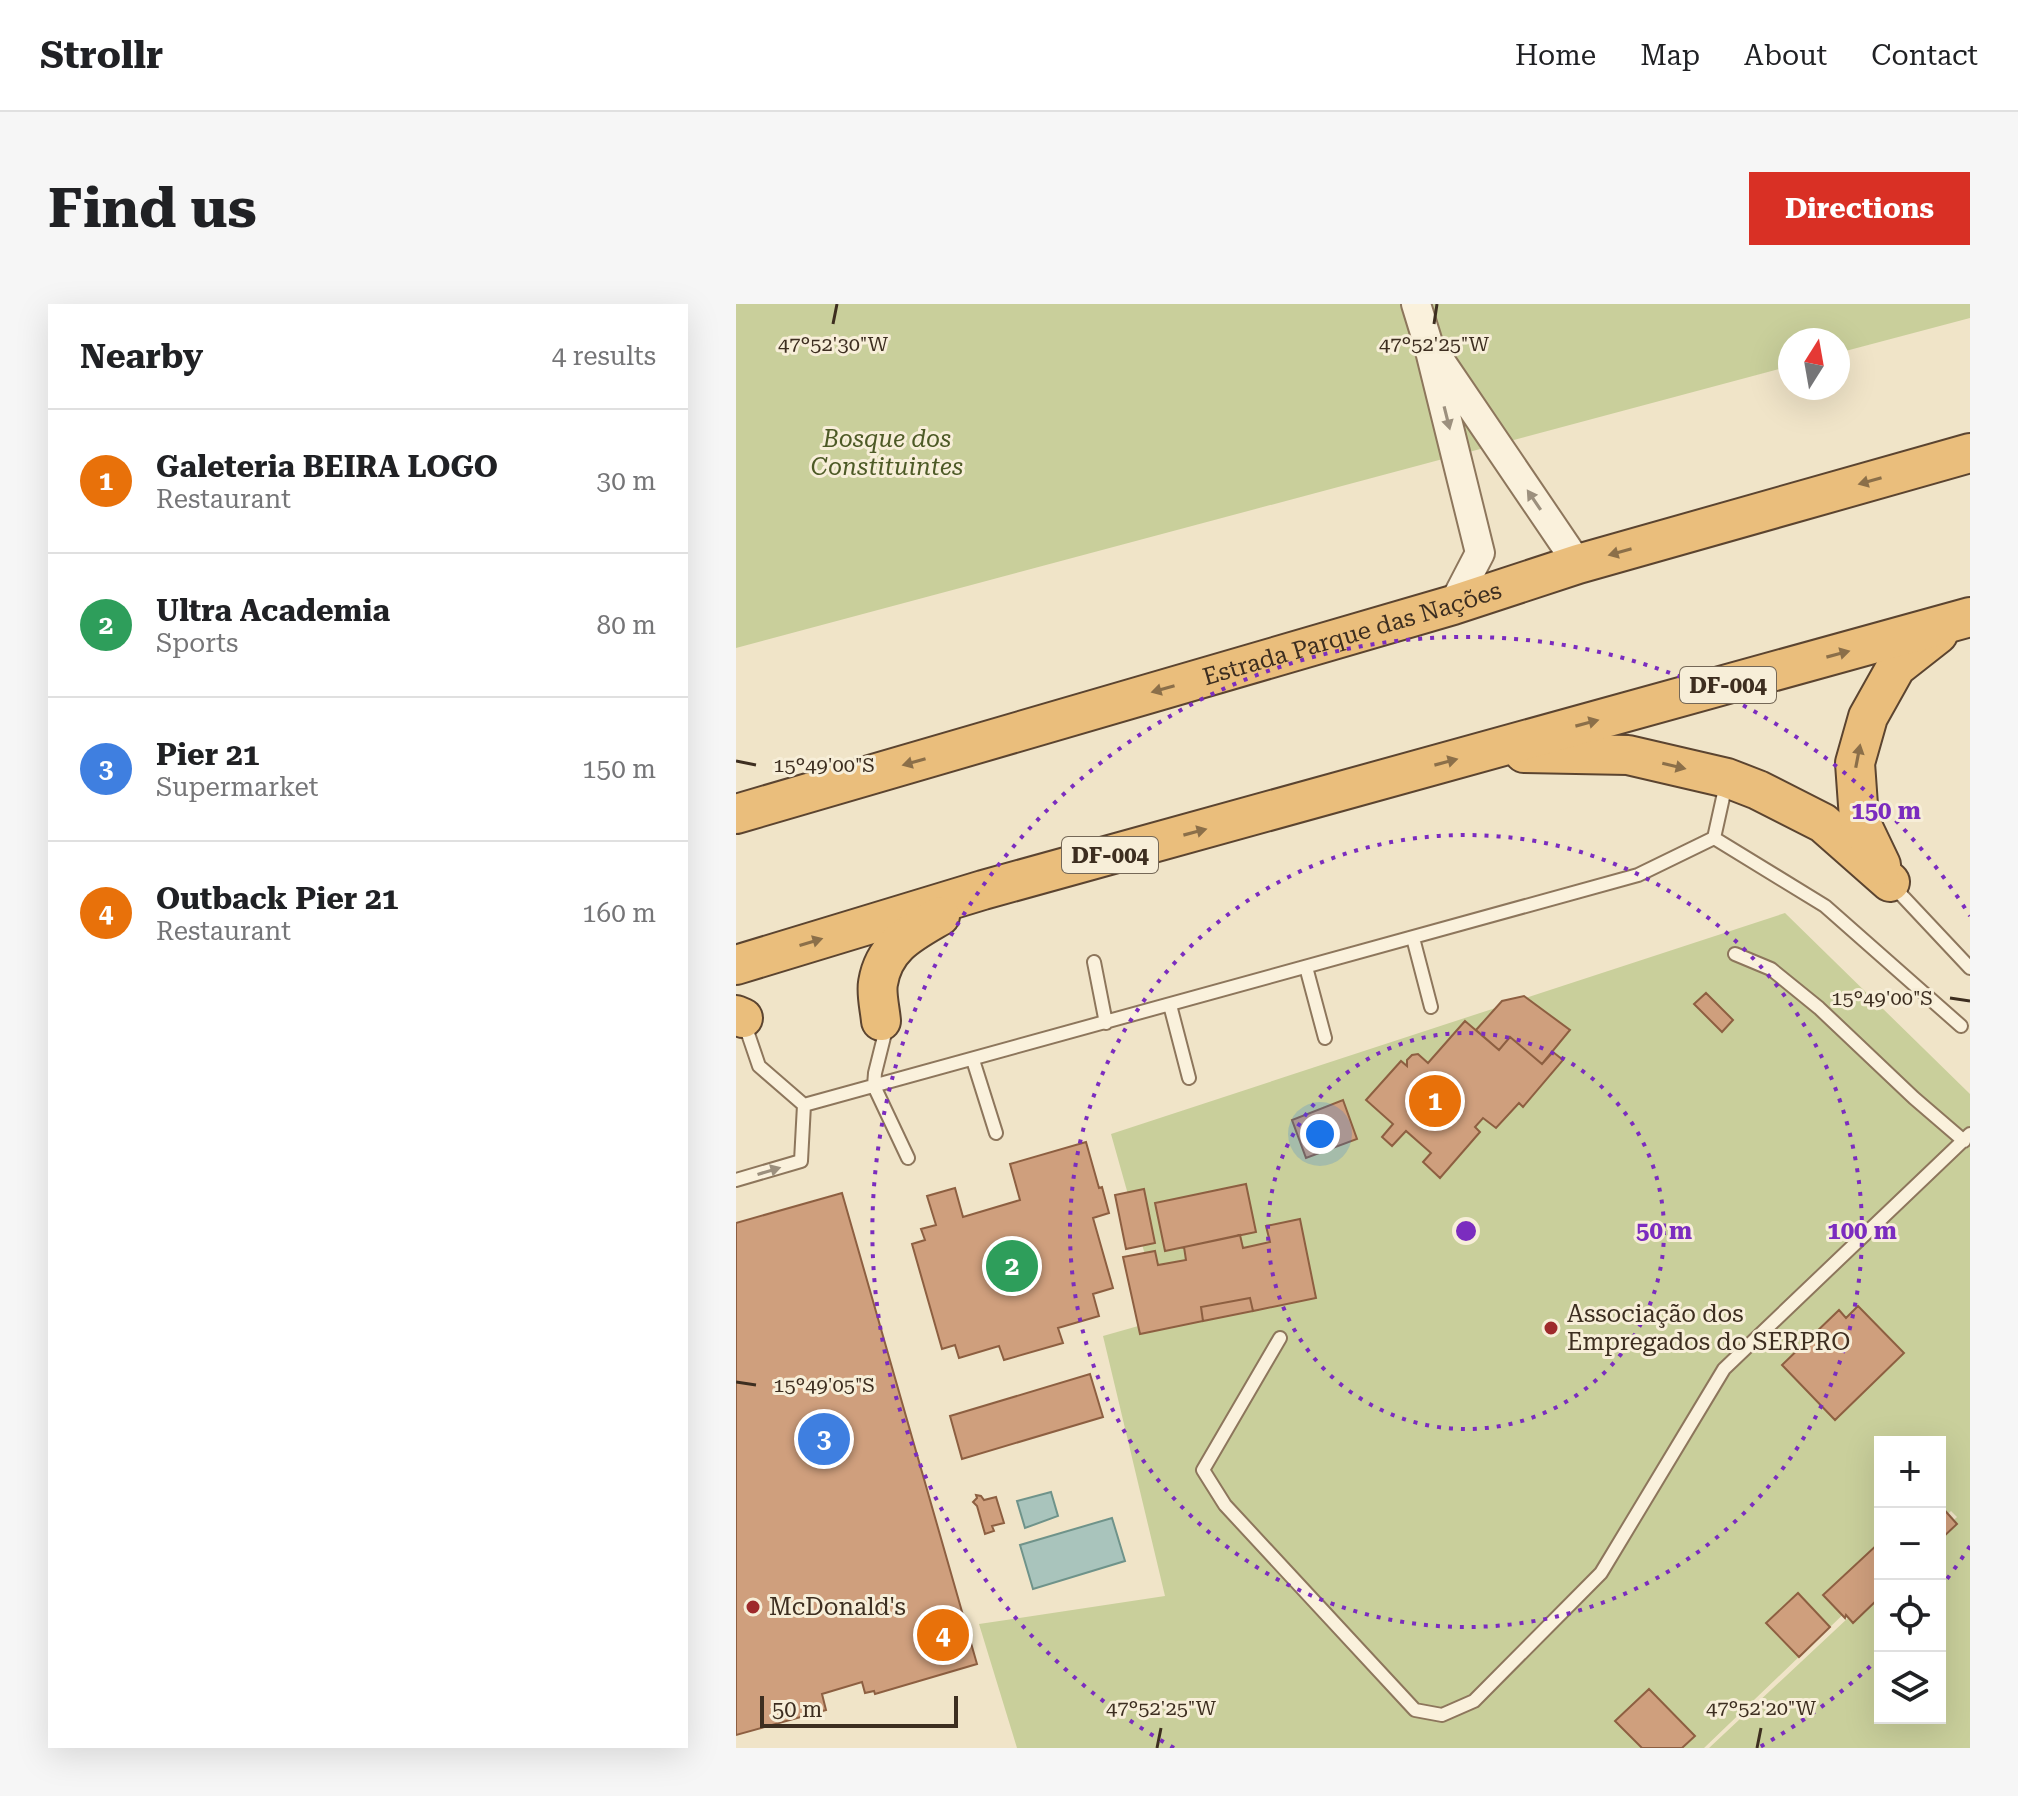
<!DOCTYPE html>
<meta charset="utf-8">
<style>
:root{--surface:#fff;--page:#f6f6f6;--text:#202124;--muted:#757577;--line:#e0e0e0;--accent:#d93025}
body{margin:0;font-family:"Roboto Serif",serif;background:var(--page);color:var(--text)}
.controls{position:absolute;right:24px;bottom:24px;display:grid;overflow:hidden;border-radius:0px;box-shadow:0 8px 32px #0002}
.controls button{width:72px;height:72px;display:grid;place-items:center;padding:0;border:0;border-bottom:2px solid var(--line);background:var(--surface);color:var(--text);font:40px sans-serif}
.compass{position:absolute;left:1042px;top:24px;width:72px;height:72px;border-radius:50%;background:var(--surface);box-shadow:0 8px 32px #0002;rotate:11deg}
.scale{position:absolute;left:24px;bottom:20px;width:198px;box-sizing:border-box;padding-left:8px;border:4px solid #3d2e20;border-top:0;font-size:22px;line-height:28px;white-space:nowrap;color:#3d2e20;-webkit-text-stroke:6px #f7eed8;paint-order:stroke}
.you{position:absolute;left:584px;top:830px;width:28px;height:28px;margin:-20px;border:6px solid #fff;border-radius:50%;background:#1a73e8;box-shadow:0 0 0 12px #1a73e833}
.badge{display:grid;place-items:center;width:52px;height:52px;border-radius:50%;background:var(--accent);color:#fff;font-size:26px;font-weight:700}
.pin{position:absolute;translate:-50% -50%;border:4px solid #fff;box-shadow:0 2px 8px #0006}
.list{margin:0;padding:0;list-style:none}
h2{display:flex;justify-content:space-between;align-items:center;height:104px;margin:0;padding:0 32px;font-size:34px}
h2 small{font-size:26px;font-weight:400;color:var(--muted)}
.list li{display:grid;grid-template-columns:52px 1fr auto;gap:24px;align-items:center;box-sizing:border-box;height:144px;padding:0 32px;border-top:2px solid var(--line)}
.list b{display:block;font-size:30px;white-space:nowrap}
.list p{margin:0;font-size:26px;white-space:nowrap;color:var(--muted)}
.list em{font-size:26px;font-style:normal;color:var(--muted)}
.icon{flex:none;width:44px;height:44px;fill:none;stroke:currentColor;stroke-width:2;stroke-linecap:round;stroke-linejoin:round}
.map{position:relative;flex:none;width:1234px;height:1444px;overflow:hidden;border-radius:0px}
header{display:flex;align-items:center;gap:48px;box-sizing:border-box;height:112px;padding:0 40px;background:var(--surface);border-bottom:2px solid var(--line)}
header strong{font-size:38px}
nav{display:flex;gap:44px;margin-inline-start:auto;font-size:28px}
.intro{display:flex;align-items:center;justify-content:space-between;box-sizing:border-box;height:192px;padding:0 48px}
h1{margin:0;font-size:56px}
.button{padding:20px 36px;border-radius:0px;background:var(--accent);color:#fff;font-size:28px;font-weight:700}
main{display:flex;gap:48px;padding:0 48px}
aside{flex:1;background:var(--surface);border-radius:0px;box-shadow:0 8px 32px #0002}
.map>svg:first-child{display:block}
</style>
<header>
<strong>Strollr</strong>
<nav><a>Home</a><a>Map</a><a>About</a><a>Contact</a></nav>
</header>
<div class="intro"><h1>Find us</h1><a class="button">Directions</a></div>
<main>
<aside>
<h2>Nearby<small>4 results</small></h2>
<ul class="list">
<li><span class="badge" style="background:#e8710a">1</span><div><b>Galeteria BEIRA LOGO</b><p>Restaurant</p></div><em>30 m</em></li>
<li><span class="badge" style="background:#2e9e5b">2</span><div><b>Ultra Academia</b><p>Sports</p></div><em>80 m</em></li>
<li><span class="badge" style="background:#3f7fe0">3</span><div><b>Pier 21</b><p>Supermarket</p></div><em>150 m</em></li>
<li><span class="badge" style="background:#e8710a">4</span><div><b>Outback Pier 21</b><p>Restaurant</p></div><em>160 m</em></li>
</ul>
</aside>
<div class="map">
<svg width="1234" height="1444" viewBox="0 0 1234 1444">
<rect width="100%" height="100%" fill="#f0e4c8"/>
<path fill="#c9cf9b" d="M0 0H1234V14L1102 49V36H1054V62L0 344Z
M1049 609 1234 790V1444H973L1144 1284V1414H1204V1229L1221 1213 1215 1207 1204 1217V1138H1144V1275L968 1444H281L243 1320 429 1292 367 1032 427 1015 375 830Z"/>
<path fill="#a9c4bc" stroke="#6f938a" stroke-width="2" d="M315 1188 322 1212 289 1224 281 1197Z
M376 1214 389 1257 297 1285 284 1241Z"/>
<path fill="#cf9f7d" stroke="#8d5f41" stroke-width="2" d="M970 689 997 716 986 728 958 700Z
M788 692 834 726 806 760 774 733 763 746 740 726 766 697Z
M729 717 763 746 774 733 806 760 817 748 827 756 787 803 783 799 760 824 747 814 739 823 744 828 704 874 687 858 695 849 670 827 656 842 646 833 657 820 630 796 665 757 671 762V756L676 751 682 750 692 759Z
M607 796 621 835 570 854 556 816Z
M350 838 363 884 366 883 373 909 357 914 377 984 357 990 363 1012 322 1024 327 1039 268 1056 263 1042 223 1054 219 1041 206 1045 176 940 189 936 185 925 200 921 191 892 219 884 227 913 284 896 274 860Z
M510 880 520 928 429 947 419 899Z
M408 885 419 939 390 945 379 891Z
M106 889 241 1360 139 1390 138 1387 129 1389 126 1378 86 1390 90 1406 0 1431V919Z
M564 915 580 994 517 1007 514 994 465 1003 467 1017 404 1030 387 953 419 947 422 961 450 956 448 943 504 931 507 944 534 938 530 922Z
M514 994 517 1007 467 1017 465 1003Z
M1122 1002 1168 1049 1099 1116 1046 1061 1103 1006 1110 1014Z
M354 1070 367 1113 226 1155 214 1112Z
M240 1191 245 1192 248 1196 260 1193 268 1219 256 1222 258 1227 249 1230 241 1202 237 1198 241 1194Z
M1204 1201 1221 1220 1204 1236Z
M1144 1238V1293L1117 1319 1110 1311 1109 1314 1087 1291Z
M1062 1289 1094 1323 1063 1353 1030 1319Z
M913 1385 959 1432 946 1444H906L879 1417Z"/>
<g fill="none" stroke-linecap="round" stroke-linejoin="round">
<defs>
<path id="service" d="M978 534 1089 602 1225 722
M1157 582 1234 664
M677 634 695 703
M999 650 1035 665 1083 704 1178 794 1228 837
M358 658 370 719
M570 663 589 734
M434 701 453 774
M145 720 148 733 139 769 138 782 172 854
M237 756 260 829
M68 801 902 571 978 534 990 480
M0 876 65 857 68 801 23 762 8 718
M544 1034 467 1166 489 1201 679 1406 706 1411 738 1397 865 1269 988 1065 1234 830"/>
<path id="tertiary" d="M680 0 692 39 744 249 717 301
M703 55 842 260"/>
<g id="trunk">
<path d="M788 449 892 451 991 474 1022 486 1087 519 1154 578"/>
<path id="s1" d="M0 510 717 301 842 260 1234 149"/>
<path d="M1145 561 1123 515 1119 459 1132 413 1160 363 1202 330"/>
<path d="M0 661 247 586 1234 313"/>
<path d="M0 711 7 714"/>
<path d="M145 717C144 705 140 690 142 679 148 642 175 629 204 612"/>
</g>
</defs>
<use href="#service" stroke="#8d765c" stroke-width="16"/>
<use href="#tertiary" stroke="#8d765c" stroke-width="32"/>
<use href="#trunk" stroke="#5b4430" stroke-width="42"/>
<use href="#service" stroke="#faf1dc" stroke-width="12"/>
<use href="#tertiary" stroke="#faf1dc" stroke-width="28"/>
<use href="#trunk" stroke="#eabe7c" stroke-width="38"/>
</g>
<defs><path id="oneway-solid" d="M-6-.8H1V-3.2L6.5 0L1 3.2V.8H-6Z" transform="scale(2)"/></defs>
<g fill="#9c907e">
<use href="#oneway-solid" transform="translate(711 114) rotate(76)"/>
<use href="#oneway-solid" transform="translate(798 196) rotate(-124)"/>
<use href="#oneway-solid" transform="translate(33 867) rotate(-17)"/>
</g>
<g fill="#8b6f49">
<use href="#oneway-solid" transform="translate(1134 177) rotate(164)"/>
<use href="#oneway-solid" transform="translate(884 248) rotate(164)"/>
<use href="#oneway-solid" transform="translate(1102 350) rotate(-15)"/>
<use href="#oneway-solid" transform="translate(427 385) rotate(164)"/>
<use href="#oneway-solid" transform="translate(851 419) rotate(-15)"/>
<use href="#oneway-solid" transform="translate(1122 452) rotate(-79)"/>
<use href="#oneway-solid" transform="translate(178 458) rotate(164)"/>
<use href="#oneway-solid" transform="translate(710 458) rotate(-15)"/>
<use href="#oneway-solid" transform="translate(938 462) rotate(13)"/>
<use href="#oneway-solid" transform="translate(459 528) rotate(-15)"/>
<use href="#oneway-solid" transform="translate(75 638) rotate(-17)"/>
</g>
<path fill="none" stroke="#3d2e20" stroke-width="3" d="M97 20 101 0M698 20 701 0M0 457 20 461M1214 694 1234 697M0 1078 20 1081M421 1444 425 1424M1021 1444 1025 1424"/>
<g fill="none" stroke="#7b2cbf" stroke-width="4" stroke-dasharray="4 8">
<circle cx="730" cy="927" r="198"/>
<circle cx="730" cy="927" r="396"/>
<path d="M1234 1242A594 594 0 0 1 1204 1284M1143 1354A594 594 0 0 1 1022 1444M438 1444A594 594 0 1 1 1234 612"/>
</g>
<g fill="#9e2a2b" stroke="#f7eed8" stroke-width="3">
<circle cx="815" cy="1024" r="8"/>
<circle cx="17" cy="1303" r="8"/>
</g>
<g text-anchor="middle" stroke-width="6" stroke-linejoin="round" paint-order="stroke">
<g fill="#f7eed8" stroke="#756857" stroke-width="2">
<rect x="944" y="363" width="96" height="36" rx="6"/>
<rect x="326" y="533" width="96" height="36" rx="6"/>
</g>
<g font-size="22" font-weight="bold" fill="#3d2e20">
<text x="992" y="389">DF-004</text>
<text x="374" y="559">DF-004</text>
</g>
<g font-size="24" font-style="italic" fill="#4d5a26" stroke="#f7eed8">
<text x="151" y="143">Bosque dos<tspan x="151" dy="28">Constituintes</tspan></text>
</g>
<g font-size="24" fill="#3d2e20" stroke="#f7eed8">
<text dy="8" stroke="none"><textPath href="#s1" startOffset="642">Estrada Parque das Nações</textPath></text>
</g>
<g font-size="24" fill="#3d2e20" stroke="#f7eed8" text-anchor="start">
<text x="831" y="1018">Associação dos<tspan x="831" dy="28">Empregados do SERPRO</tspan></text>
<text x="33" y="1311">McDonald's</text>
</g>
</g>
<g font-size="20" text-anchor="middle" fill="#3d2e20" stroke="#f7eed8" stroke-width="6" stroke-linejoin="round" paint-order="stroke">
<text x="97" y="47">47°52'30"W</text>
<text x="698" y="47">47°52'25"W</text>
<text x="88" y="468">15°49'00"S</text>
<text x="1146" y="701">15°49'00"S</text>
<text x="88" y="1088">15°49'05"S</text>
<text x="425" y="1411">47°52'25"W</text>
<text x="1025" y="1411">47°52'20"W</text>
</g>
<circle cx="730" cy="927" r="12" fill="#7b2cbf" stroke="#f7eed8" stroke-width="4"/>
<g font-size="24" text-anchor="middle" font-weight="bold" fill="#7b2cbf" stroke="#f7eed8" stroke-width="6" stroke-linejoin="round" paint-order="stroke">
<text x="1150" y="515">150 m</text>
<text x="928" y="935">50 m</text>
<text x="1126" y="935">100 m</text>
</g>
</svg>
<div class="controls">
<button>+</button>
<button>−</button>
<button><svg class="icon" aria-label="locate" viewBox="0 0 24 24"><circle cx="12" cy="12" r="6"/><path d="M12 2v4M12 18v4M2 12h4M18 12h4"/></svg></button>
<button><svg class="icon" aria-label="layers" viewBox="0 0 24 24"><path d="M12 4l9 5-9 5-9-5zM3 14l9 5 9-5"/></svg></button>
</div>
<svg class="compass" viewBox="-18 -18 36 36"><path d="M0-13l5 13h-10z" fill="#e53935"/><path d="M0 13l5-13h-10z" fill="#757577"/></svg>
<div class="scale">50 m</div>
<div class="you"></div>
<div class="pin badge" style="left:699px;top:797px;background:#e8710a">1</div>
<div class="pin badge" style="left:276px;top:962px;background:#2e9e5b">2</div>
<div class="pin badge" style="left:88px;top:1135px;background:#3f7fe0">3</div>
<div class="pin badge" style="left:207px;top:1331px;background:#e8710a">4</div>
</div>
</main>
